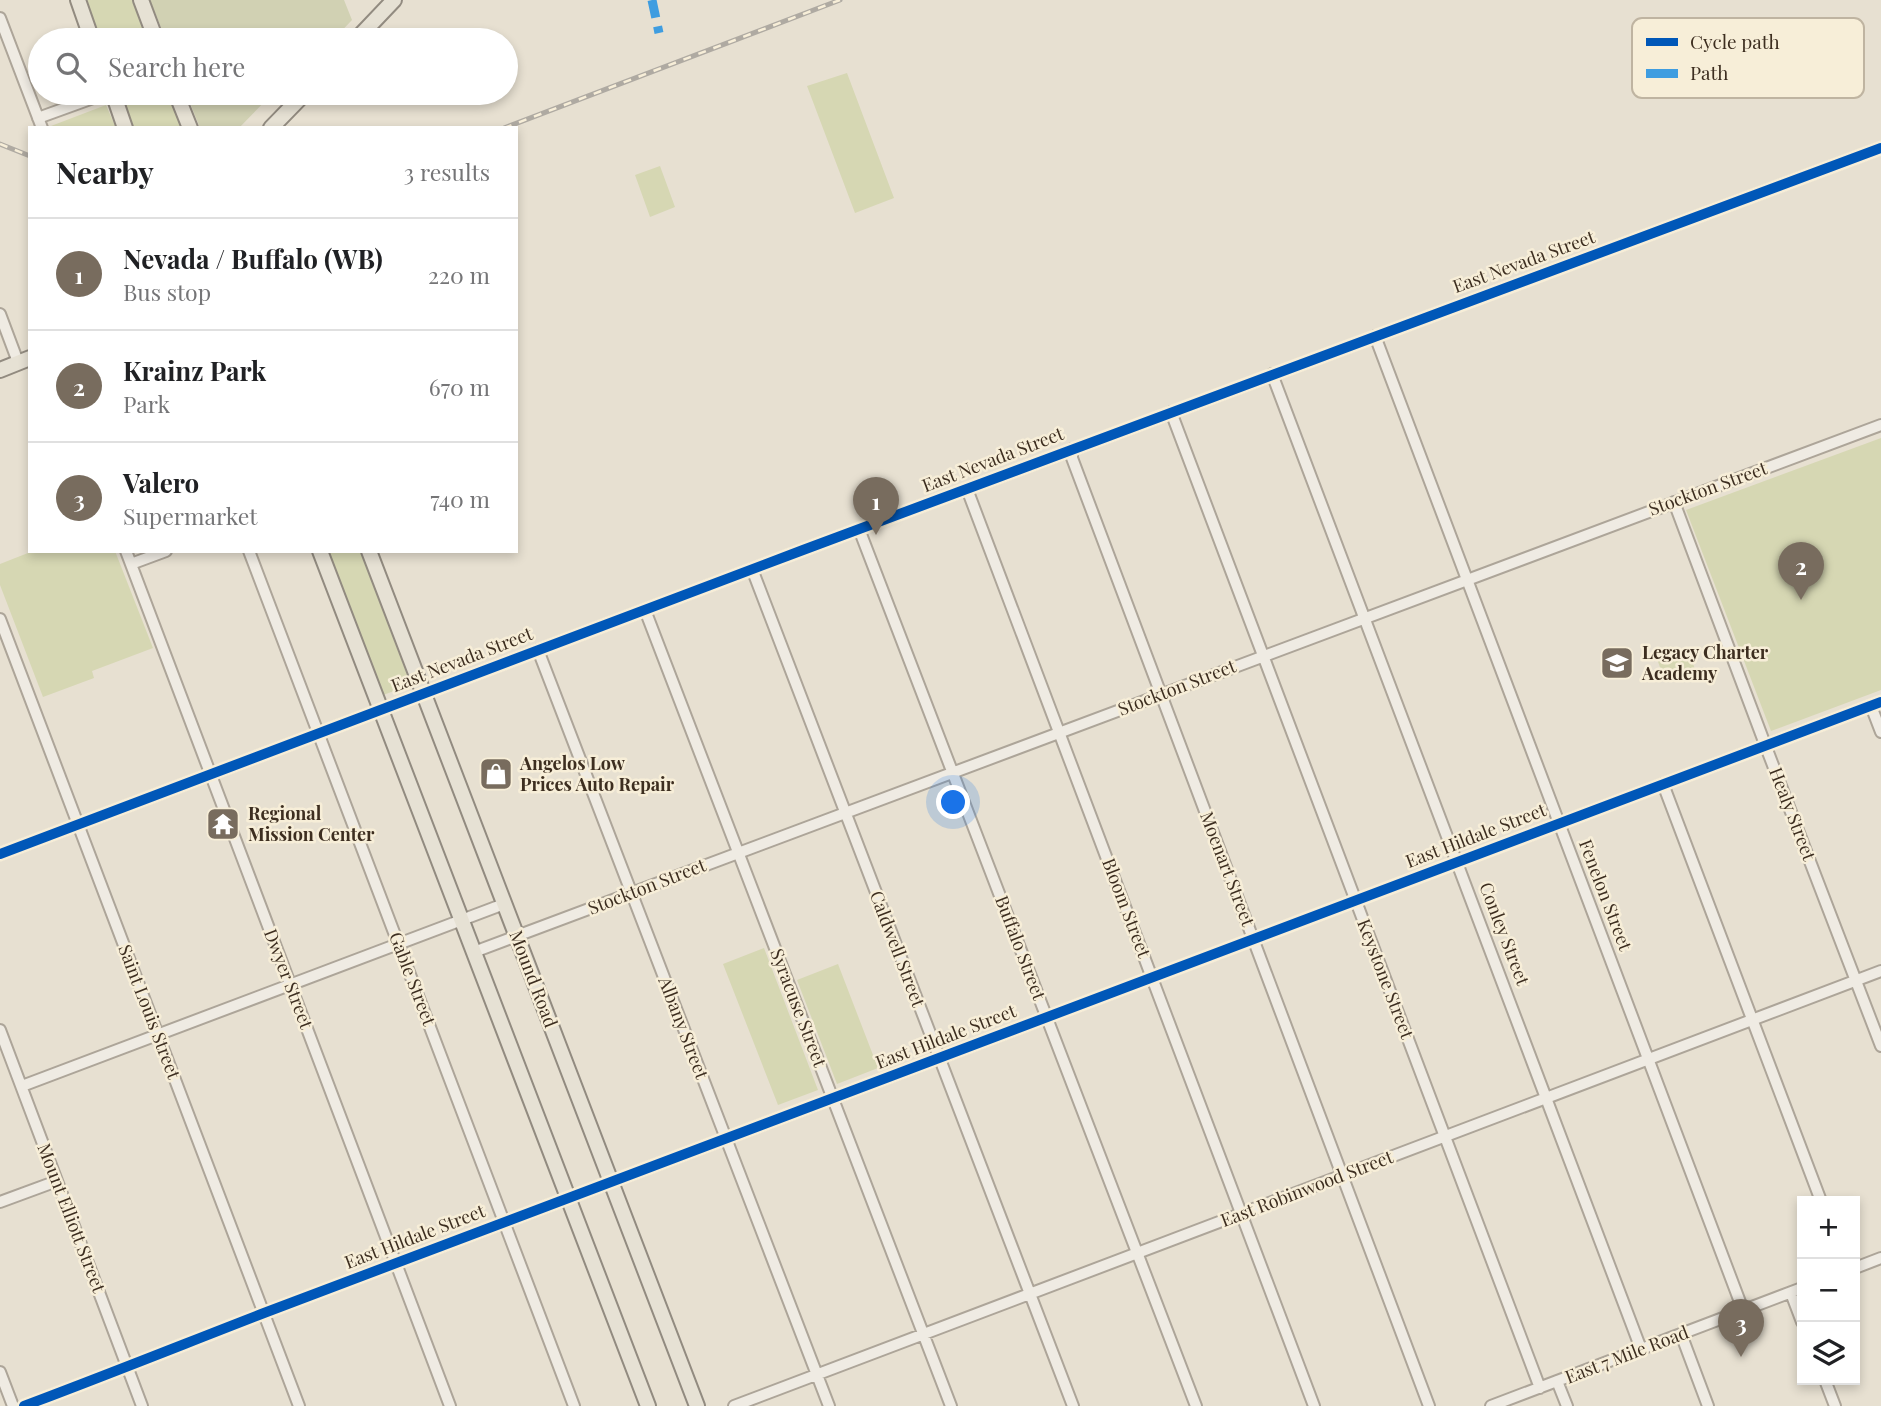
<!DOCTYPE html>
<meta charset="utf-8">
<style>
:root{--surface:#fff;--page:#f6f6f6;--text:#202124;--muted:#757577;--line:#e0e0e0;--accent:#786c5e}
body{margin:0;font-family:"Playfair Display",serif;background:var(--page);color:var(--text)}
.controls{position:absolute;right:21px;bottom:21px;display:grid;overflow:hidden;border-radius:0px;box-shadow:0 4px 10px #0003}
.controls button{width:63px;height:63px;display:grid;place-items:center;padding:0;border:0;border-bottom:2px solid var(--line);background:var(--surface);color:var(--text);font:35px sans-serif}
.you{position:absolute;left:954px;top:803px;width:24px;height:24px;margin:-18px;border:5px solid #fff;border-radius:50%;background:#1a73e8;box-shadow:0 0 0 10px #1a73e833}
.badge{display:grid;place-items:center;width:46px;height:46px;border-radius:50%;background:var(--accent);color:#fff;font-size:23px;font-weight:700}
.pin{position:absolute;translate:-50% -58px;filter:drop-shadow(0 2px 4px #0008)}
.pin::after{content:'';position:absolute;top:37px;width:24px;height:21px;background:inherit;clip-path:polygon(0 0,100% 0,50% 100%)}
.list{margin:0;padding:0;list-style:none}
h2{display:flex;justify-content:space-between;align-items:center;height:91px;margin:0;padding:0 28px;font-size:30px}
h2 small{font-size:23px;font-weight:400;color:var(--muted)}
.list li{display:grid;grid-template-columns:46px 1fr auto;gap:21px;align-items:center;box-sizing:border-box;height:112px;padding:0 28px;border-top:2px solid var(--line)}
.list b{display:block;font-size:26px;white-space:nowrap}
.list p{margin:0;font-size:23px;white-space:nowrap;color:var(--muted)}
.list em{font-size:23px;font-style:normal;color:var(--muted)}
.icon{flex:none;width:38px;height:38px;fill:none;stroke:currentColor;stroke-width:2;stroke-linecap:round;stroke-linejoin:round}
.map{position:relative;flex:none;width:1881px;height:1406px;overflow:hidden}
.search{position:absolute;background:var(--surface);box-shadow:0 4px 10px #0003;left:28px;top:28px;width:490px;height:77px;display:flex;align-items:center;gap:18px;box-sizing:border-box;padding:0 24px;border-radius:38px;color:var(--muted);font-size:26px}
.panel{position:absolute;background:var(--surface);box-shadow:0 4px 10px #0003;left:28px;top:126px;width:490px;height:427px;border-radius:0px}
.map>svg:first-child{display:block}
</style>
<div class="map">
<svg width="1881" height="1406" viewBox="0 0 1881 1406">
<rect width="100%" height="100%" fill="#e7e0d1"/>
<path fill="#d6d7b3" d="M83 0H132L147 40H97Z
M847 73 894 198 855 213 807 86Z
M134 93H167L182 128H134L121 98Z
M106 105 116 128H52L51 126Z
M660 166 675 207 650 217 635 175Z
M1881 438V690L1771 731 1686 510Z
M33 551H115L153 648 92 671 94 678 43 697 0 585V564Z
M326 551H360L411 685 383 695Z
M1687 647 1695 669 1665 681 1657 659Z
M764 948 818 1090 778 1105 723 964Z
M838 964 878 1068 837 1084 797 980Z"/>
<path fill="#d1d1b3" d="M150 0H344L352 20 333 40H166Z
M186 93H273L239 128H200Z"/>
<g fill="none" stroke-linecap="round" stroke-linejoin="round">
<defs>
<path id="minor" d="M0 18 42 128
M38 118 107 93
M0 314 18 362
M1375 336 1743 1310
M1272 374 1641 1349
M1171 412 1540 1388
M1072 449V458L1429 1406
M967 489 1314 1406
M1674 502 1766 747 1881 1046
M859 529 1196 1406
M126 551 450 1406
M249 551 574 1406
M131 564 166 551
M752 569 1073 1406
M645 610 951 1406
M0 619 299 1406
M538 650 829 1406
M1871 706 1881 732
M1663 784 1821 1201
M0 854 803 550 1881 148
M474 952 1881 425
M0 1030 142 1406
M22 1086 504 904
M0 1202 57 1181
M1855 1268 1881 1258
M1791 1293 1802 1322
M1681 1334 1708 1406
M0 1372 13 1406
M1825 1380 1835 1406
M1557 1381 1567 1406
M24 1406C104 1376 184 1344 264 1313L1881 702
M734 1406 1881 971
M1491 1406 1802 1288"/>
<path id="major" d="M78 0 92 40
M141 0 156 40
M356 40 394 0
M113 93 125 128
M176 93 190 128
M271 128 305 93
M0 370 30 358
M320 551 648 1406
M369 551 697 1406"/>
</defs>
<use href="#minor" stroke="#ada599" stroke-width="14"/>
<use href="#major" stroke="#928b80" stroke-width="18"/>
<use href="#minor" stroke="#efebe3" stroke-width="10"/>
<use href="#major" stroke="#e6e1d4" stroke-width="14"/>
<defs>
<path id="rail" d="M504 128 840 0
M0 144 30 156"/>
</defs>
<use href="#rail" stroke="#afaaa2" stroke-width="5"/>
<use href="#rail" stroke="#f7eed8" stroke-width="2.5" stroke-dasharray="8" stroke-linecap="butt"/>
<path stroke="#3f9de0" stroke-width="9" stroke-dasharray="18 9" stroke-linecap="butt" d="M652 0 659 33"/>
<defs>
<path id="cycleway" d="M0 854 803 550 1881 148
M24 1406C104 1376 184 1344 264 1313L1881 702"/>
</defs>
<use href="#cycleway" stroke="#f7eed8" stroke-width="15"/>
<use href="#cycleway" stroke="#0057b8" stroke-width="10"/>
</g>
<defs>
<symbol id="school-square" viewBox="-11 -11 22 22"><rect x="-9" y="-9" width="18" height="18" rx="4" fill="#786c5e" stroke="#f7eed8"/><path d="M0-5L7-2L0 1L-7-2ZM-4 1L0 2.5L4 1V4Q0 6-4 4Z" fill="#fff"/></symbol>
<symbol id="shop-square" viewBox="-11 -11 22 22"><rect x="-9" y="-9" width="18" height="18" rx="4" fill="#786c5e" stroke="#f7eed8"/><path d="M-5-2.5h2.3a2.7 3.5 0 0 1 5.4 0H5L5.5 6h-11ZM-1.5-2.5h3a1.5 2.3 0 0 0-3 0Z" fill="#fff"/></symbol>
<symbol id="temple-square" viewBox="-11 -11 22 22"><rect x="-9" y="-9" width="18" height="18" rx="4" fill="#786c5e" stroke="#f7eed8"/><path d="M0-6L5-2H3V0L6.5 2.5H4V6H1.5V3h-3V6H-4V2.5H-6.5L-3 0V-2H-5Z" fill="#fff"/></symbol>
</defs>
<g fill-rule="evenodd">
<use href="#school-square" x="1598" y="644" width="38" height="38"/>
<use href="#shop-square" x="477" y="755" width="38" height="38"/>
<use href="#temple-square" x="204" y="805" width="38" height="38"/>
</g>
<g text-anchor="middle" stroke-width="5" stroke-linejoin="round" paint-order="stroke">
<g font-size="18" fill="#3d2e20" stroke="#f7eed8">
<text transform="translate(1524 262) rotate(-20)" y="6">East Nevada Street</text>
<text transform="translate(993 460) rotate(-21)" y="6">East Nevada Street</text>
<text transform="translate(1708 489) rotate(-20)" y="6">Stockton Street</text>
<text transform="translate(462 660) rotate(-21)" y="6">East Nevada Street</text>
<text transform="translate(1177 688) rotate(-21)" y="6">Stockton Street</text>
<text transform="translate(1792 814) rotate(69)" y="6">Healy Street</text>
<text transform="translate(1476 836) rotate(-21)" y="6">East Hildale Street</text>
<text transform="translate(1227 869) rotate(69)" y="6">Moenart Street</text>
<text transform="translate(647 887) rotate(-21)" y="6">Stockton Street</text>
<text transform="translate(1605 895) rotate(69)" y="6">Fenelon Street</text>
<text transform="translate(1126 908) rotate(69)" y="6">Bloom Street</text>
<text transform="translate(1504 934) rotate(69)" y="6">Conley Street</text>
<text transform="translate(1020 948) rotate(69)" y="6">Buffalo Street</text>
<text transform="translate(897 949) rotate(69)" y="6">Caldwell Street</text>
<text transform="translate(288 979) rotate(69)" y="6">Dwyer Street</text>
<text transform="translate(412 979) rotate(69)" y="6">Gable Street</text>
<text transform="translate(533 979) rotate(69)" y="6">Mound Road</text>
<text transform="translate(1385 979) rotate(69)" y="6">Keystone Street</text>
<text transform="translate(798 1008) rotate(69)" y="6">Syracuse Street</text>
<text transform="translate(149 1012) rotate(69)" y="6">Saint Louis Street</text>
<text transform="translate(683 1028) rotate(69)" y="6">Albany Street</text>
<text transform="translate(946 1037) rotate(-21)" y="6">East Hildale Street</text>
<text transform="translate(1307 1189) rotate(-21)" y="6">East Robinwood Street</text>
<text transform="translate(71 1218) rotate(69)" y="6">Mount Elliott Street</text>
<text transform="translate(415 1237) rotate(-21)" y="6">East Hildale Street</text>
<text transform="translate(1627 1355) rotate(-21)" y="6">East 7 Mile Road</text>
</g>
<g font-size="18" font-weight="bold" fill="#3d2e20" stroke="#f7eed8" text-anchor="start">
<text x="1642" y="659">Legacy Charter<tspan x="1642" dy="21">Academy</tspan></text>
<text x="520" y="770">Angelos Low<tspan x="520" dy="21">Prices Auto Repair</tspan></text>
<text x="248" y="820">Regional<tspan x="248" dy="21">Mission Center</tspan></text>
</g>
</g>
<rect x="1632" y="18" width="232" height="80" rx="10" fill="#f7eed8" stroke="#bfb4a1" stroke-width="2"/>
<rect x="1646" y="38" width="32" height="8" fill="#0057b8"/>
<rect x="1646" y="69" width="32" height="9" fill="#3f9de0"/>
<g font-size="19" fill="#3d2e20">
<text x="1690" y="49">Cycle path</text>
<text x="1690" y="80">Path</text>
</g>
</svg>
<div class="controls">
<button>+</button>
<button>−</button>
<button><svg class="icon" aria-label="layers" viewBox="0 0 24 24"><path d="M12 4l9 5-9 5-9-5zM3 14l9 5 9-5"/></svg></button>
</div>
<div class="you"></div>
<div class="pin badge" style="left:876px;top:535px">1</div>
<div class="pin badge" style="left:1801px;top:600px">2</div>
<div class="pin badge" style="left:1741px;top:1357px">3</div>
<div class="search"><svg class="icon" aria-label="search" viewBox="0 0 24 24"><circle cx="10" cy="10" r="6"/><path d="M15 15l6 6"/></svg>Search here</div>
<section class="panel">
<h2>Nearby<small>3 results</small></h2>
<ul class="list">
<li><span class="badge">1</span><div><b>Nevada / Buffalo (WB)</b><p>Bus stop</p></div><em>220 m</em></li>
<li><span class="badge">2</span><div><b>Krainz Park</b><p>Park</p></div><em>670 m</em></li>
<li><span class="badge">3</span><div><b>Valero</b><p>Supermarket</p></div><em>740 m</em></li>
</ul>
</section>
</div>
